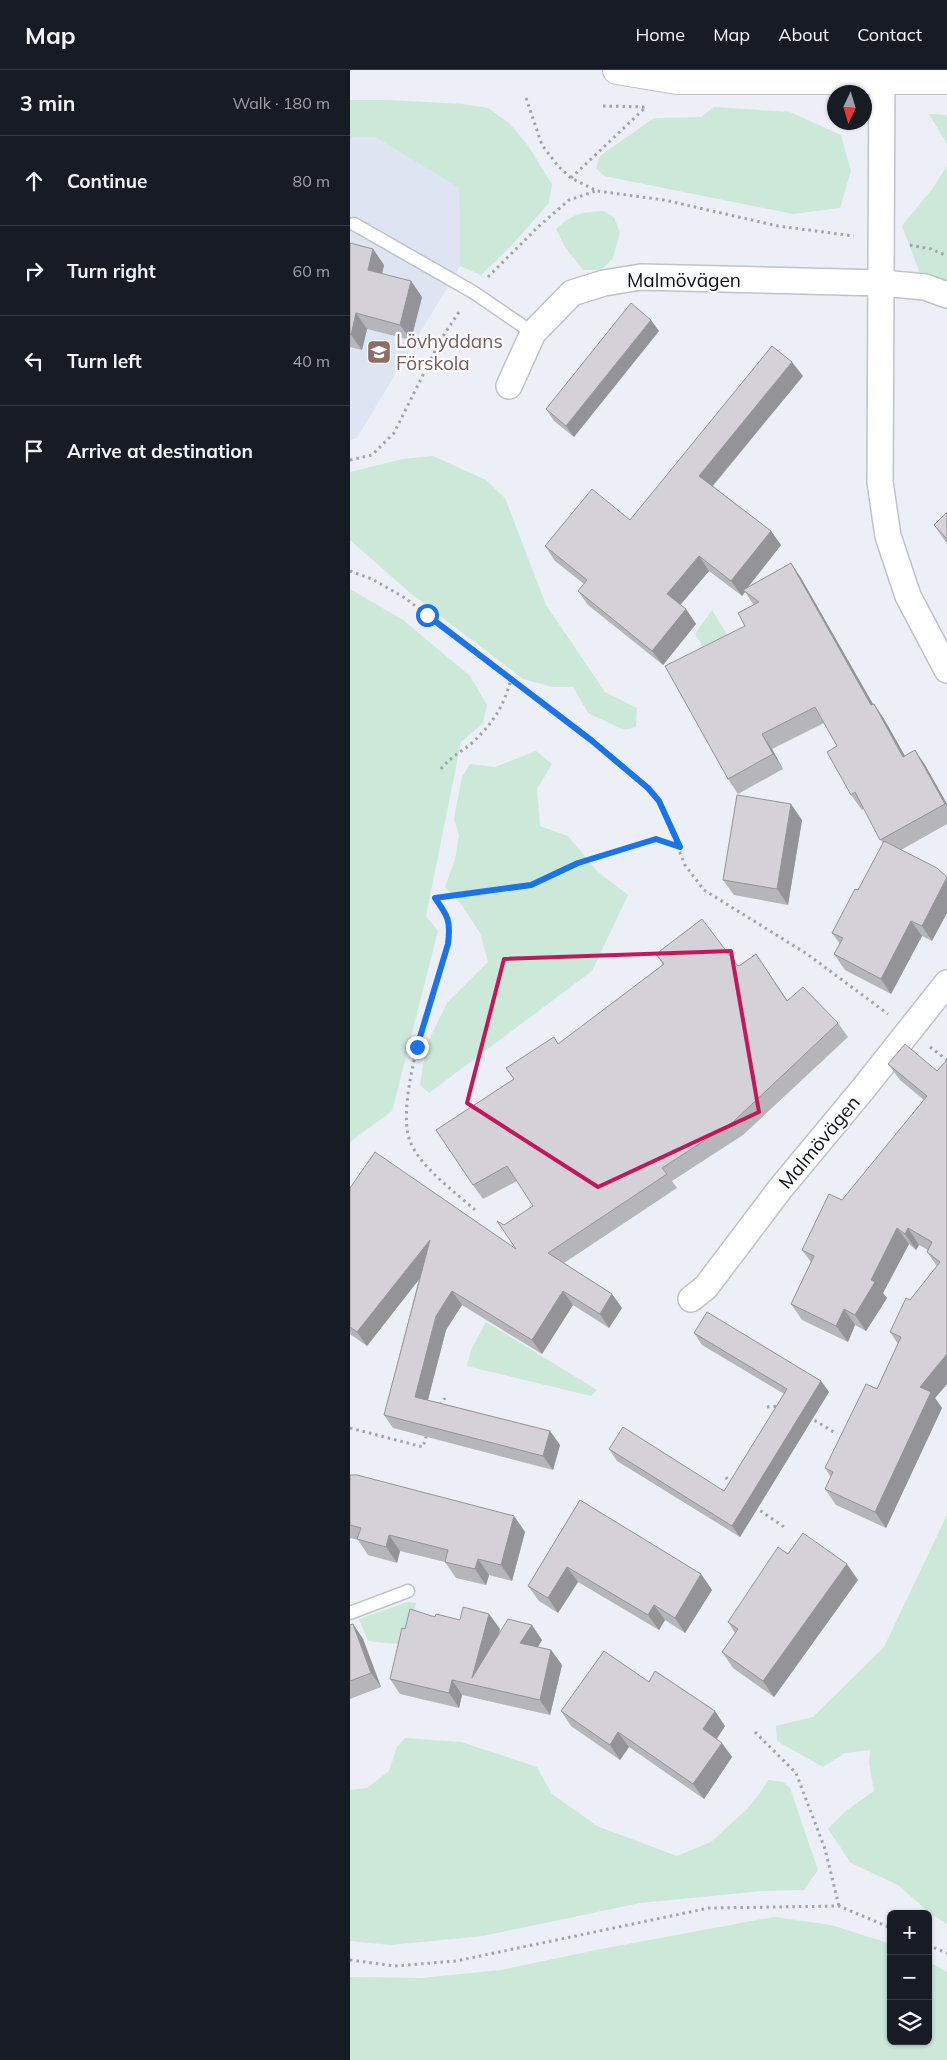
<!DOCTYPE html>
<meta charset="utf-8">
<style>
:root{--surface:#171b24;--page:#242831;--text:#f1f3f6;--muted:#9ea1a6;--line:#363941}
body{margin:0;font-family:Mulish,sans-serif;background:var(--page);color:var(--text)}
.controls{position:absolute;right:15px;bottom:15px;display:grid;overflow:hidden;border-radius:8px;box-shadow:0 1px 4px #0004}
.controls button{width:45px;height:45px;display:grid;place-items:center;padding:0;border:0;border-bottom:1px solid var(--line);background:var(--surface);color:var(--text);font:25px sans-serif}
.compass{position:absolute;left:477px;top:15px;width:45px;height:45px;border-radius:50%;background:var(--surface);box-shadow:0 1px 4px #0004;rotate:184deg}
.stop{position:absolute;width:15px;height:15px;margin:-11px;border:4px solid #1a73e8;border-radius:50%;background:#fff}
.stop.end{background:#1a73e8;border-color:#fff;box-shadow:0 1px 5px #0008}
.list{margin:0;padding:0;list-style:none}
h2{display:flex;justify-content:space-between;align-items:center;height:65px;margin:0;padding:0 20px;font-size:21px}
h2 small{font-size:16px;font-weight:400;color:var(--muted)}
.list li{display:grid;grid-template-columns:32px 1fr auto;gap:15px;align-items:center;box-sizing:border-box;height:90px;padding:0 20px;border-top:1px solid var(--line)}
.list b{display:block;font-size:19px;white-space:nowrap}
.list em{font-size:16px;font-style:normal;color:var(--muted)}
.icon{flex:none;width:28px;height:28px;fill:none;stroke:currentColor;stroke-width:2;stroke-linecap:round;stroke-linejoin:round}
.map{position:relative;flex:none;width:597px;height:1990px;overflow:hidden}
header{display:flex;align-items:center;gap:30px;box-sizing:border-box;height:70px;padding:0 25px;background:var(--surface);border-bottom:1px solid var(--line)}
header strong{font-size:24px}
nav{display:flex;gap:28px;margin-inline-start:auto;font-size:18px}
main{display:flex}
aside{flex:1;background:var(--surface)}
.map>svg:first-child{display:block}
</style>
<header>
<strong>Map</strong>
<nav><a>Home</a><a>Map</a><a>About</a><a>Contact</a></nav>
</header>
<main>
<aside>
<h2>3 min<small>Walk · 180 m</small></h2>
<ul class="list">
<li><svg class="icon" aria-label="ahead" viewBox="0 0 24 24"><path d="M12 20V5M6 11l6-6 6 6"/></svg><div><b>Continue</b></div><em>80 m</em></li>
<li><svg class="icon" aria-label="right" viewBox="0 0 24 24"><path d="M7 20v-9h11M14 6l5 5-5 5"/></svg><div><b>Turn right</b></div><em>60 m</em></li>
<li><svg class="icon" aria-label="left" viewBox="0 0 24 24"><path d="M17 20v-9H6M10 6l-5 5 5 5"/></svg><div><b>Turn left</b></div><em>40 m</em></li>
<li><svg class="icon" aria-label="arrive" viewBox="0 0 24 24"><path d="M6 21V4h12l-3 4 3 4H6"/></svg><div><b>Arrive at destination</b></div></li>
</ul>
</aside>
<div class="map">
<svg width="597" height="1990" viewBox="0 0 597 1990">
<rect width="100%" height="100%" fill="#eceff5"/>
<path fill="#dee4f1" d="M0 67H25L109 118 110 196 7 368 0 370Z"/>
<path fill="#cbe8d9" d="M0 30H37L113 34 138 38 159 53 177 74 202 114 199 133 161 176 131 205 110 196 109 118 25 67H0Z
M364 37 440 42 491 65 501 101 490 138 443 144 254 106 246 98 250 86 304 48 351 47Z
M579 44 597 45V74Z
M597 96V225L575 217 552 156 582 119Z
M253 141 264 147 270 163 263 188 251 200H233L215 177 206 159C222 144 231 142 253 141Z
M83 386 136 410 155 428 196 535 255 622 287 638 286 657 274 660 238 643 223 617H202L173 609 59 522 0 470V402L53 389Z
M0 519 53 550 120 606 137 635 133 653 111 672 76 846 88 861 42 1041 0 1072Z
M362 540 382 573 359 587 345 564Z
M186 681 202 694 187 719 190 756 218 766 247 801 278 825 242 901 79 1023 70 1015 76 976 97 933 138 892 130 863 111 834 95 817 105 790 109 765 104 748 112 707 120 694 145 697Z
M136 1252 247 1320 241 1326 117 1296 121 1280Z
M597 1445V1854L581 1844 548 1815 501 1793 478 1759 497 1740 524 1721 519 1693 520 1680 495 1683 473 1697 427 1671 426 1656 463 1647 534 1577Z
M58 1532 66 1533 56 1575 18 1571 9 1549Z
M55 1668 111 1672 187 1697 202 1724 247 1756 327 1786 361 1772 397 1739 410 1723 418 1710 433 1712 440 1718 468 1800 454 1820 412 1821 290 1833 133 1866 41 1875 0 1871V1720L17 1718 39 1701 47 1677Z
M424 1847 481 1855 541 1874V1971H578V1891L597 1902V1990H0V1907L72 1908 151 1900 251 1879Z"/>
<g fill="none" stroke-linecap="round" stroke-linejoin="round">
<defs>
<path id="lane" d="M4 154 123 222 183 263
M0 1543 58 1521"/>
<path id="street" d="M532 0 530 412 538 466 558 526 597 600
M159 316 183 263 222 223 254 213 291 207 532 213 575 217 597 225
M341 1229 356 1217 430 1119 513 1019 597 913"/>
<path id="secondary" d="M267 0 327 10H597"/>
</defs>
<use href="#lane" stroke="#bfc2c7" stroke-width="15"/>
<use href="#street" stroke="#bfc2c7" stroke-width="28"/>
<use href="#secondary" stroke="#bfc2c7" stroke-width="30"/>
<path stroke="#a2a4a9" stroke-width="3" stroke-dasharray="2.5 4" stroke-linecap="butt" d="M176 28 192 75 208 96 221 108 247 121 314 130 428 156 504 166
M253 36 297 37
M221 108 296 37
M560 175 581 179 597 186
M138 207 189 156 219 130 246 121
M0 390 22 385 44 363 91 269 111 239
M0 501 22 509 55 528 241 671 298 718 309 731 335 795 354 820 457 884 538 944
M91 699C101 686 112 682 123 672 144 652 153 637 161 610
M580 977 597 990
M125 1140C105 1122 70 1097 60 1071 44 1032 85 915 98 873 101 851 98 846 85 828L181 815 228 793 306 769 329 777
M90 1335 95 1328
M417 1337 429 1336
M459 1347 487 1364
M0 1358 73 1377 77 1364
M376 1407 380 1415
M405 1437 437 1459
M405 1662 446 1703 475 1779 489 1836
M578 1875 597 1883
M0 1890 45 1896 106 1891 359 1838 489 1836 541 1858"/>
<use href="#lane" stroke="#fff" stroke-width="12"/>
<use href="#street" stroke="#fff" stroke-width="25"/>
<use href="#secondary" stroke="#fff" stroke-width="28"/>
</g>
<path fill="#b6b5ba" d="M0 173 23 179 34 195 32 204 61 211 72 227 61 270 17 259 12 280 0 277Z
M309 261 224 367 204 351 196 339Z
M453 306 363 416 421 461 431 475 398 517 441 493 451 508 523 634H524L534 649 555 686 565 680 575 695 597 734V754L551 780 582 871 572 866 541 924 495 900 484 884 490 874 482 863 508 820 533 774 514 738 512 740 501 725 487 676 474 653 422 679 433 699 388 724 378 709 395 556 403 534 395 522 392 526 359 501 330 535 336 539 346 554 313 595 238 535 228 521 234 514 205 491 195 476 280 450Z
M597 442V474L584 455Z
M452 750 438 835 384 825 373 810Z
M306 884 387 895 389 896 406 884 438 931 488 953 498 967 393 1065 322 1111 327 1118 214 1193 262 1224 272 1238 259 1258 223 1235 192 1284 112 1235 96 1260 78 1330 200 1361 210 1375 203 1400 43 1358 34 1345 69 1209 17 1276 0 1264V1118L166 1179 154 1155 183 1136 167 1111 133 1129 123 1115 164 1009 313 895Z
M597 990V1314L585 1328 592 1338 536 1458 486 1435 475 1419 481 1407 475 1398 527 1319 548 1274 540 1262 560 1230 587 1196 577 1182 578 1180 569 1175 566 1180 559 1174 533 1223 537 1228 516 1261 505 1255 498 1272 452 1250 441 1234 461 1192 452 1180 574 1030 550 1010 538 994 587 1001Z
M344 1263 471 1311 479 1322 390 1467 267 1391 259 1379 374 1421 434 1324 352 1275Z
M0 1405 164 1446 175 1462 162 1511 139 1505 136 1515 106 1508 95 1492 50 1481 47 1493 18 1485 8 1470 0 1468Z
M230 1430 351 1504 362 1520 335 1563 315 1550 309 1560 228 1512 208 1543 189 1531 178 1516Z
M438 1484 508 1510 424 1627 383 1598 372 1582 385 1563 378 1552Z
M139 1544 150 1559 148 1566 192 1570 188 1577 201 1580 212 1595 200 1645 112 1625 109 1638 50 1624 40 1609 55 1559 85 1547 110 1550Z
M3 1554 13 1569 31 1617 0 1629V1555Z
M299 1612 375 1656 367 1669 382 1687 354 1729 279 1677 270 1690 221 1656 211 1641Z"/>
<path fill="#949397" d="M23 179 34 195 29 216 18 200Z
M61 211 72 227 61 270 50 255Z
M6 243 17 259 12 280 1 265Z
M301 250 309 261 224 367 216 356Z
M442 292 453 306 359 420 349 406Z
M421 461 431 475 395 521 393 520 395 522 392 526 381 511Z
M349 486 359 501 327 539 317 524Z
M441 493 451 508 532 650 521 635Z
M336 539 346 554 313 595 302 581Z
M524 634 534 649 564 702 553 687Z
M412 664 422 679 433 699 423 684Z
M565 680 575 695 597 734V737Z
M441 734 452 750 438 835 427 819Z
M597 807V843L582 871 572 856Z
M561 851 572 866 541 924 531 909Z
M547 1158 559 1174 533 1223 537 1228 516 1261 505 1245 521 1210Z
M558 1158 569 1175 566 1180 555 1164Z
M80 1170 89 1184 17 1276 7 1262Z
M102 1221 112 1235 96 1260 75 1341 65 1327 86 1246Z
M213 1221 223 1235 192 1284 182 1270Z
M262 1224 272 1238 259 1258 250 1244Z
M494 1239 505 1255 498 1272 486 1256Z
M597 1284V1314L585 1328 592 1338 536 1458 525 1442 570 1317Z
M471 1311 479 1322 390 1467 382 1456Z
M200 1361 210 1375 203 1400 193 1386Z
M164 1446 175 1462 162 1511 151 1495Z
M39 1465 50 1481 47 1493 36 1477Z
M128 1489 139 1505 136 1515 125 1499Z
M497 1494 508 1510 424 1627 413 1611Z
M217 1497 228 1512 208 1543 198 1528Z
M351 1504 362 1520 335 1563 325 1548Z
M304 1535 315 1550 309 1560 298 1545Z
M139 1544 150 1559 134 1617 122 1608Z
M3 1554 13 1569 31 1617 21 1603Z
M182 1555 192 1570 181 1588 170 1573Z
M201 1580 212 1595 200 1645 190 1630Z
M102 1610 112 1625 109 1638 99 1623Z
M365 1641 375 1656 363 1674 353 1659Z
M268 1662 279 1677 270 1690 260 1675Z
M372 1673 382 1687 354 1729 343 1714Z"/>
<path fill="#d4d2d8" stroke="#949397" d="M0 173 23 179 18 200 61 211 50 255 6 243 1 265 0 264Z
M281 233 301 250 216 356 196 339Z
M422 276 442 292 349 406 421 461 381 511 349 486 317 524 336 539 302 581 228 521 237 510 195 476 242 419 280 450Z
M597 442V469L584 455Z
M441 493 521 635 524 634 553 687 565 680 595 734 530 770 505 722 501 725 477 682 487 676 465 637 412 664 423 684 378 709 315 596 395 556 388 543 409 532 393 520Z
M387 725 441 734 427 819 373 810Z
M534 771 587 798 597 807 572 856 561 851 531 909 484 884 493 868 482 863 505 819 508 820Z
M352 849 387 895 389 896 406 884 437 931 453 917 488 953 383 1052 312 1098 317 1104 198 1183 262 1224 250 1244 213 1221 182 1270 102 1221 86 1246 65 1327 200 1361 193 1386 34 1345 80 1170 7 1262 0 1257V1118L25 1082 166 1179 147 1151 154 1155 183 1136 157 1096 123 1115 86 1060 164 1009 156 998 204 967 208 974 314 894 306 884Z
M555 974 587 1001 597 990V1284L570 1317 581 1322 525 1442 475 1419 483 1402 475 1398 516 1314 527 1319 551 1267 540 1262 556 1228 560 1230 590 1192 577 1182 582 1172 558 1158 555 1164 547 1158 521 1210 525 1212 505 1245 494 1239 486 1256 441 1234 464 1186 452 1180 479 1124 492 1130 577 1026 538 994Z
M357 1242 471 1311 382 1456 259 1379 273 1357 374 1421 437 1319 344 1263Z
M0 1405H7L164 1446 151 1495 128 1489 125 1499 95 1492 98 1480 39 1465 36 1477 7 1469 11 1458 0 1455Z
M230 1430 351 1504 325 1548 304 1535 298 1545 217 1497 198 1528 178 1516Z
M453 1463 497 1494 413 1611 372 1582 388 1559 378 1552 428 1477 438 1484Z
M113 1537 139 1544 122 1608 158 1549 182 1555 170 1573 201 1580 190 1630 102 1610 99 1623 40 1609 52 1558 55 1559 60 1539 85 1547 86 1544 110 1550Z
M3 1554 21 1603 0 1611V1555Z
M254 1581 299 1612 305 1601 365 1641 353 1659 372 1673 343 1714 268 1662 260 1675 211 1641Z"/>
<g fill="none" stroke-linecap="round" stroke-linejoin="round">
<path stroke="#1a73e8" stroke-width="6" d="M67 977 98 874C101 851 98 846 85 828L181 815 228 793 306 769 330 777 309 731 298 718 241 670 77 545"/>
</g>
<path fill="none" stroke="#c2185b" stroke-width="4" stroke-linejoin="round" d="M381 881 409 1042 248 1117 117 1033 154 889Z"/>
<defs>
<symbol id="school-square" viewBox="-11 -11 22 22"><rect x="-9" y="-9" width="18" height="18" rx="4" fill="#8d6e63" stroke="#fbfcff"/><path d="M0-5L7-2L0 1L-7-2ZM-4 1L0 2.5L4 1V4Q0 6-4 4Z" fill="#fff"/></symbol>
</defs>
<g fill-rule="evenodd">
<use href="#school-square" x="15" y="268" width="28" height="28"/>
</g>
<g text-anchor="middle" stroke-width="4.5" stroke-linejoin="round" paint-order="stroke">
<g font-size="19" fill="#0d0e10" stroke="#fbfcff">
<text x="334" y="217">Malmövägen</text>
<text transform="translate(469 1072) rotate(-50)" y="7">Malmövägen</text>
</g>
<g font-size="19" fill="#785e54" stroke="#fbfcff" text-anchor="start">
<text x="46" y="278">Lövhyddans<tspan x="46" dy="22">Förskola</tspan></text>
</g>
</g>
</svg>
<div class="controls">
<button>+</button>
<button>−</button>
<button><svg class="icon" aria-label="layers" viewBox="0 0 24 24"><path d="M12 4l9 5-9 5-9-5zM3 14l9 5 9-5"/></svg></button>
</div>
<svg class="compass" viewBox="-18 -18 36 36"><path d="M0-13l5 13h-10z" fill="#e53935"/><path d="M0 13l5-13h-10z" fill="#9ea1a6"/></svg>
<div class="stop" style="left:77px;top:545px"></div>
<div class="stop end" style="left:67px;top:977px"></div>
</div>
</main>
